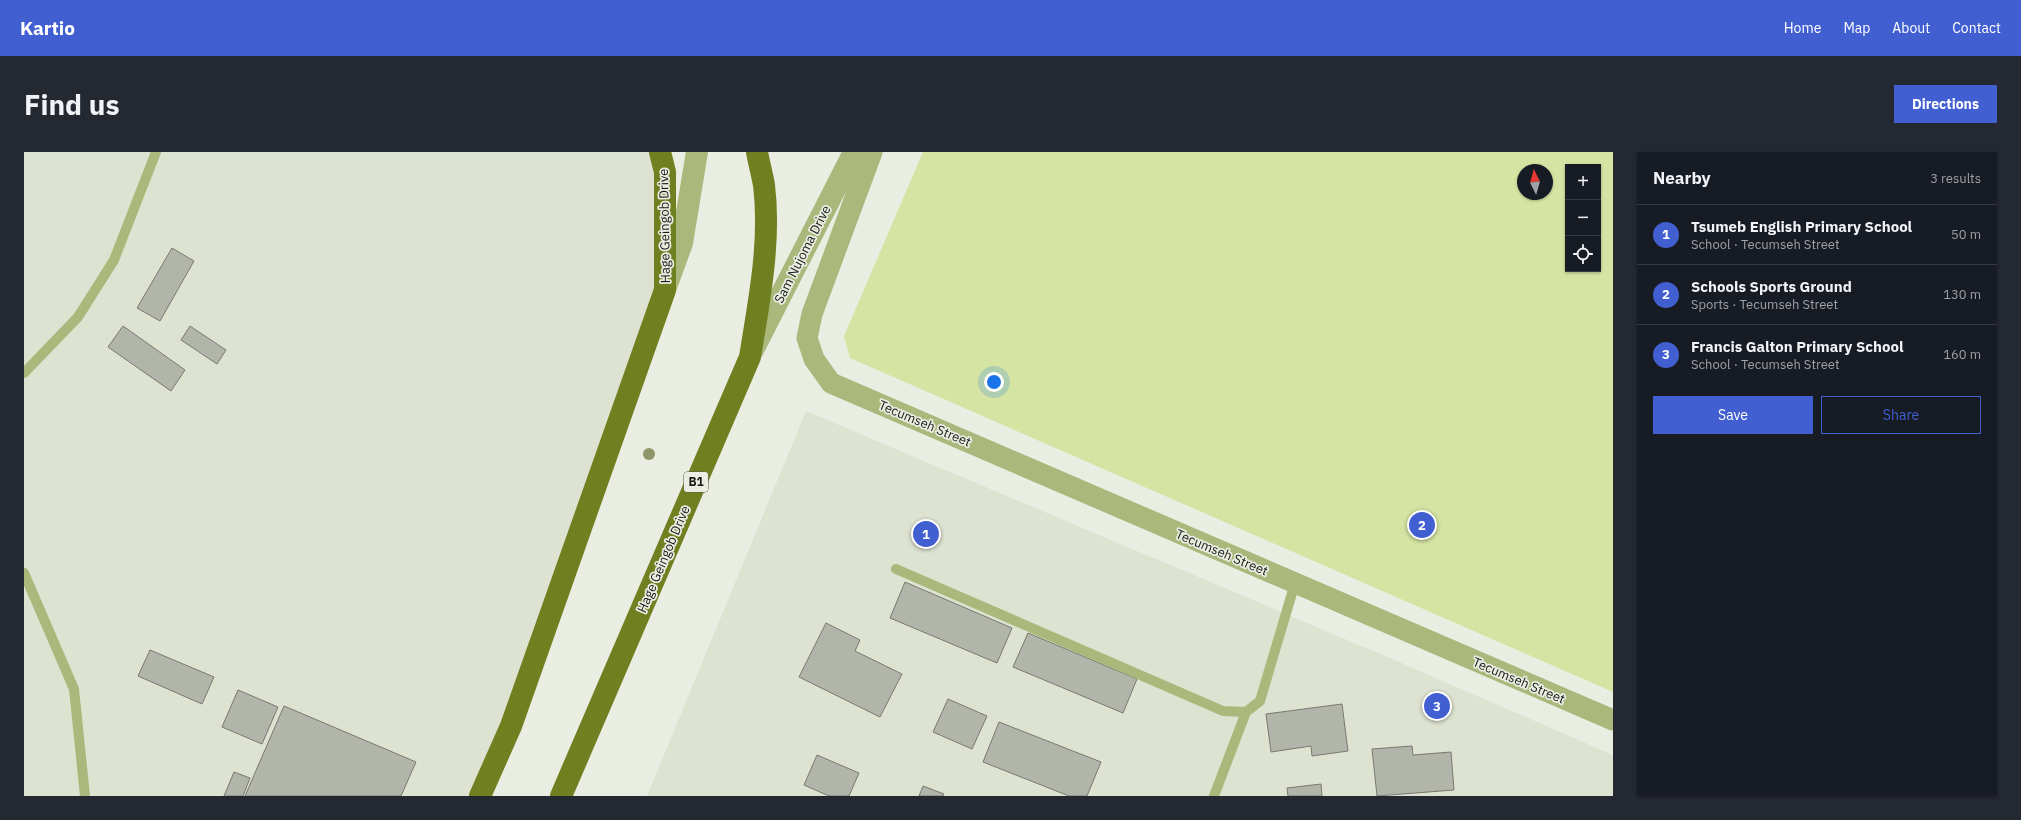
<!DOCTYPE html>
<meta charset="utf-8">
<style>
:root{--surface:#171b24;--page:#242831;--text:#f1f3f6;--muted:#9ea1a6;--line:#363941;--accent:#425fd2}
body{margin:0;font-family:"IBM Plex Sans",sans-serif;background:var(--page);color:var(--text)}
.controls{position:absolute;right:12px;top:12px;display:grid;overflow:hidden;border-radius:0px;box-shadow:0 1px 3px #0004}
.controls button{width:36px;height:36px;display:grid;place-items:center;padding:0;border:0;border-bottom:1px solid var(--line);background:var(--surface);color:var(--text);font:20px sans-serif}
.compass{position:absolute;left:1493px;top:12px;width:36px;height:36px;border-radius:50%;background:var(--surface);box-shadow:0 1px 3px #0004;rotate:355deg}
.you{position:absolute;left:970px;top:230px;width:14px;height:14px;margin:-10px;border:3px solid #fff;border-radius:50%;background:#1a73e8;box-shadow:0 0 0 6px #1a73e833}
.badge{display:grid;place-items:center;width:26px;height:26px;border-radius:50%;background:var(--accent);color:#fff;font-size:13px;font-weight:700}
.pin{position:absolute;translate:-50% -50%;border:2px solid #fff;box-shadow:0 1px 4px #0006}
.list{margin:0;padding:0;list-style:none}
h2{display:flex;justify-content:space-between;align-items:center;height:52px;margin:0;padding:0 16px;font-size:17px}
h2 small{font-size:13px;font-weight:400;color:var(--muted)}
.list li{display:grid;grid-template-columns:26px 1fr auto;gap:12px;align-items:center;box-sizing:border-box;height:60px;padding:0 16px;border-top:1px solid var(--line)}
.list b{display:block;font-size:15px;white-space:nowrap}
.list p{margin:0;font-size:13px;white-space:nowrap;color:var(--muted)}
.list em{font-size:13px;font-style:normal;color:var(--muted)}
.actions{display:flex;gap:8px;padding:12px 16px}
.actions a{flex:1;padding:9px 0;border:1px solid var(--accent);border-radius:0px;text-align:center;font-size:14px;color:var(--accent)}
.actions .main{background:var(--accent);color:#fff}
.icon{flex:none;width:22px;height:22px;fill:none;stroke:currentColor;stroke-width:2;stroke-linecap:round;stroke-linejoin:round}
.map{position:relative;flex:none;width:1589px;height:644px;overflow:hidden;border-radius:0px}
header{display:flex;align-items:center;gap:24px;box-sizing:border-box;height:56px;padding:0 20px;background:var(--accent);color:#fff}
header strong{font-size:19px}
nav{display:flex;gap:22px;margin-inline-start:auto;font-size:14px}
.intro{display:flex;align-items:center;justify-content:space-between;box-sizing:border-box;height:96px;padding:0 24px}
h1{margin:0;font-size:28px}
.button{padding:10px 18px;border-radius:0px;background:var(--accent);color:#fff;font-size:14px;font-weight:700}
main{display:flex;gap:24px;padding:0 24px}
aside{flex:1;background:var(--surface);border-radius:0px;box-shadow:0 1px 3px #0004}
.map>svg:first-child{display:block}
</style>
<header>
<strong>Kartio</strong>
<nav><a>Home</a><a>Map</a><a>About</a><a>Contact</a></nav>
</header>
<div class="intro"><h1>Find us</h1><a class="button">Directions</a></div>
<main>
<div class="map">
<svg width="1589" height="644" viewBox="0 0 1589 644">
<rect width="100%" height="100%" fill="#eaede2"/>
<path fill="#dee3d1" d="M0 0H636L641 138 456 644H0Z
M782 259 1366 506 1589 603V644H623Z"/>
<path fill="#d5e4a2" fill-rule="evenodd" d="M899 0H1589V540L826 206 820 184ZM1544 15H1574V117H1544ZM1499 18H1523V42H1499Z"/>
<path fill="#b2b5aa" stroke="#77796f" d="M148 96 170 109 136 169 113 156Z
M99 174 161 218 147 239 84 195Z
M166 174 202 198 193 212 157 188Z
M881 430 988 476 973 511 866 466Z
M802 471 836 488 831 499 878 522 856 565 775 525Z
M1004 481 1113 527 1099 561 989 515Z
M126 498 190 525 178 552 114 524Z
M214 538 254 555 238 592 198 575Z
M924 547 963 564 948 597 909 580Z
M1318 552 1324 599 1288 604 1287 594 1247 600 1242 562Z
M260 554 392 610 377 644H221Z
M975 570 1077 610 1063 644H1045L959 610Z
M1388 594 1389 603 1427 600 1430 638 1353 644 1348 597Z
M793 603 835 621 825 644H805L780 633Z
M210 620 226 626 219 644H200Z
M1297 632 1298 644H1264L1263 636Z
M899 634 920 642 919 644H895Z"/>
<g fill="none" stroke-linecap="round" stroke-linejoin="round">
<path stroke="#abb87c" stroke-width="10" d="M0 221 54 165 90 108 132 0
M872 417 1199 559 1222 560 1236 549 1271 431
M0 421 50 537 61 644
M1190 644 1222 560"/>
<path stroke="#abb87c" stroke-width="21" d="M848 0 788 162 783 186 790 207 807 231 1589 568"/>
<path stroke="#abb87c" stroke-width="22" d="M642 135 658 91 673 0
M729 198 830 0"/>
<path stroke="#708020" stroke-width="22" d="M456 644 487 574 641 138V20L636 0
M537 644 726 205C735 149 747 90 740 33 738 22 735 11 733 0"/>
</g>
<circle fill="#8f9769" cx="625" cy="302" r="6"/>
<g text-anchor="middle" stroke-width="3.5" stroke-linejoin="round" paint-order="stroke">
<rect fill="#eaede2" stroke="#575952" stroke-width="1" x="660" y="320" width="24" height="20" rx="3"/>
<g font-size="12" font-weight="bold" fill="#181915">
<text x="672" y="334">B1</text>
</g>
<g font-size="13" fill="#181915" stroke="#eaede2">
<text transform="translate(640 74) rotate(-91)" y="5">Hage Geingob Drive</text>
<text transform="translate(778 102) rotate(-63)" y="5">Sam Nujoma Drive</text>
<text transform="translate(901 271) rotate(23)" y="5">Tecumseh Street</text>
<text transform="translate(1198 400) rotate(23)" y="5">Tecumseh Street</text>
<text transform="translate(639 407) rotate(-67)" y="5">Hage Geingob Drive</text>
<text transform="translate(1495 528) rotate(23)" y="5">Tecumseh Street</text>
</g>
</g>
</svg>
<div class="controls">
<button>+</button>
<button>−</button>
<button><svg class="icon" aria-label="locate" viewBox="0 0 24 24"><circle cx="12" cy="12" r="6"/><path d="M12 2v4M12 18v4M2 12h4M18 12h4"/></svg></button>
</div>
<svg class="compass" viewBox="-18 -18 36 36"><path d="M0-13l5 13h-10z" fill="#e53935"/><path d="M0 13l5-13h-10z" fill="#9ea1a6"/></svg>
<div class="you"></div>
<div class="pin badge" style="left:902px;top:382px">1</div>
<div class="pin badge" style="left:1398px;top:373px">2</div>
<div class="pin badge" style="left:1413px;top:554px">3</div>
</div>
<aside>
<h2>Nearby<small>3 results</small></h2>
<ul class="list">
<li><span class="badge">1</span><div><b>Tsumeb English Primary School</b><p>School · Tecumseh Street</p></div><em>50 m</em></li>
<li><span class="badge">2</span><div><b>Schools Sports Ground</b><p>Sports · Tecumseh Street</p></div><em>130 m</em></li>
<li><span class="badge">3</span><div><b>Francis Galton Primary School</b><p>School · Tecumseh Street</p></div><em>160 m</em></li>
</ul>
<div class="actions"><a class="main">Save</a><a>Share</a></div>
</aside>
</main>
